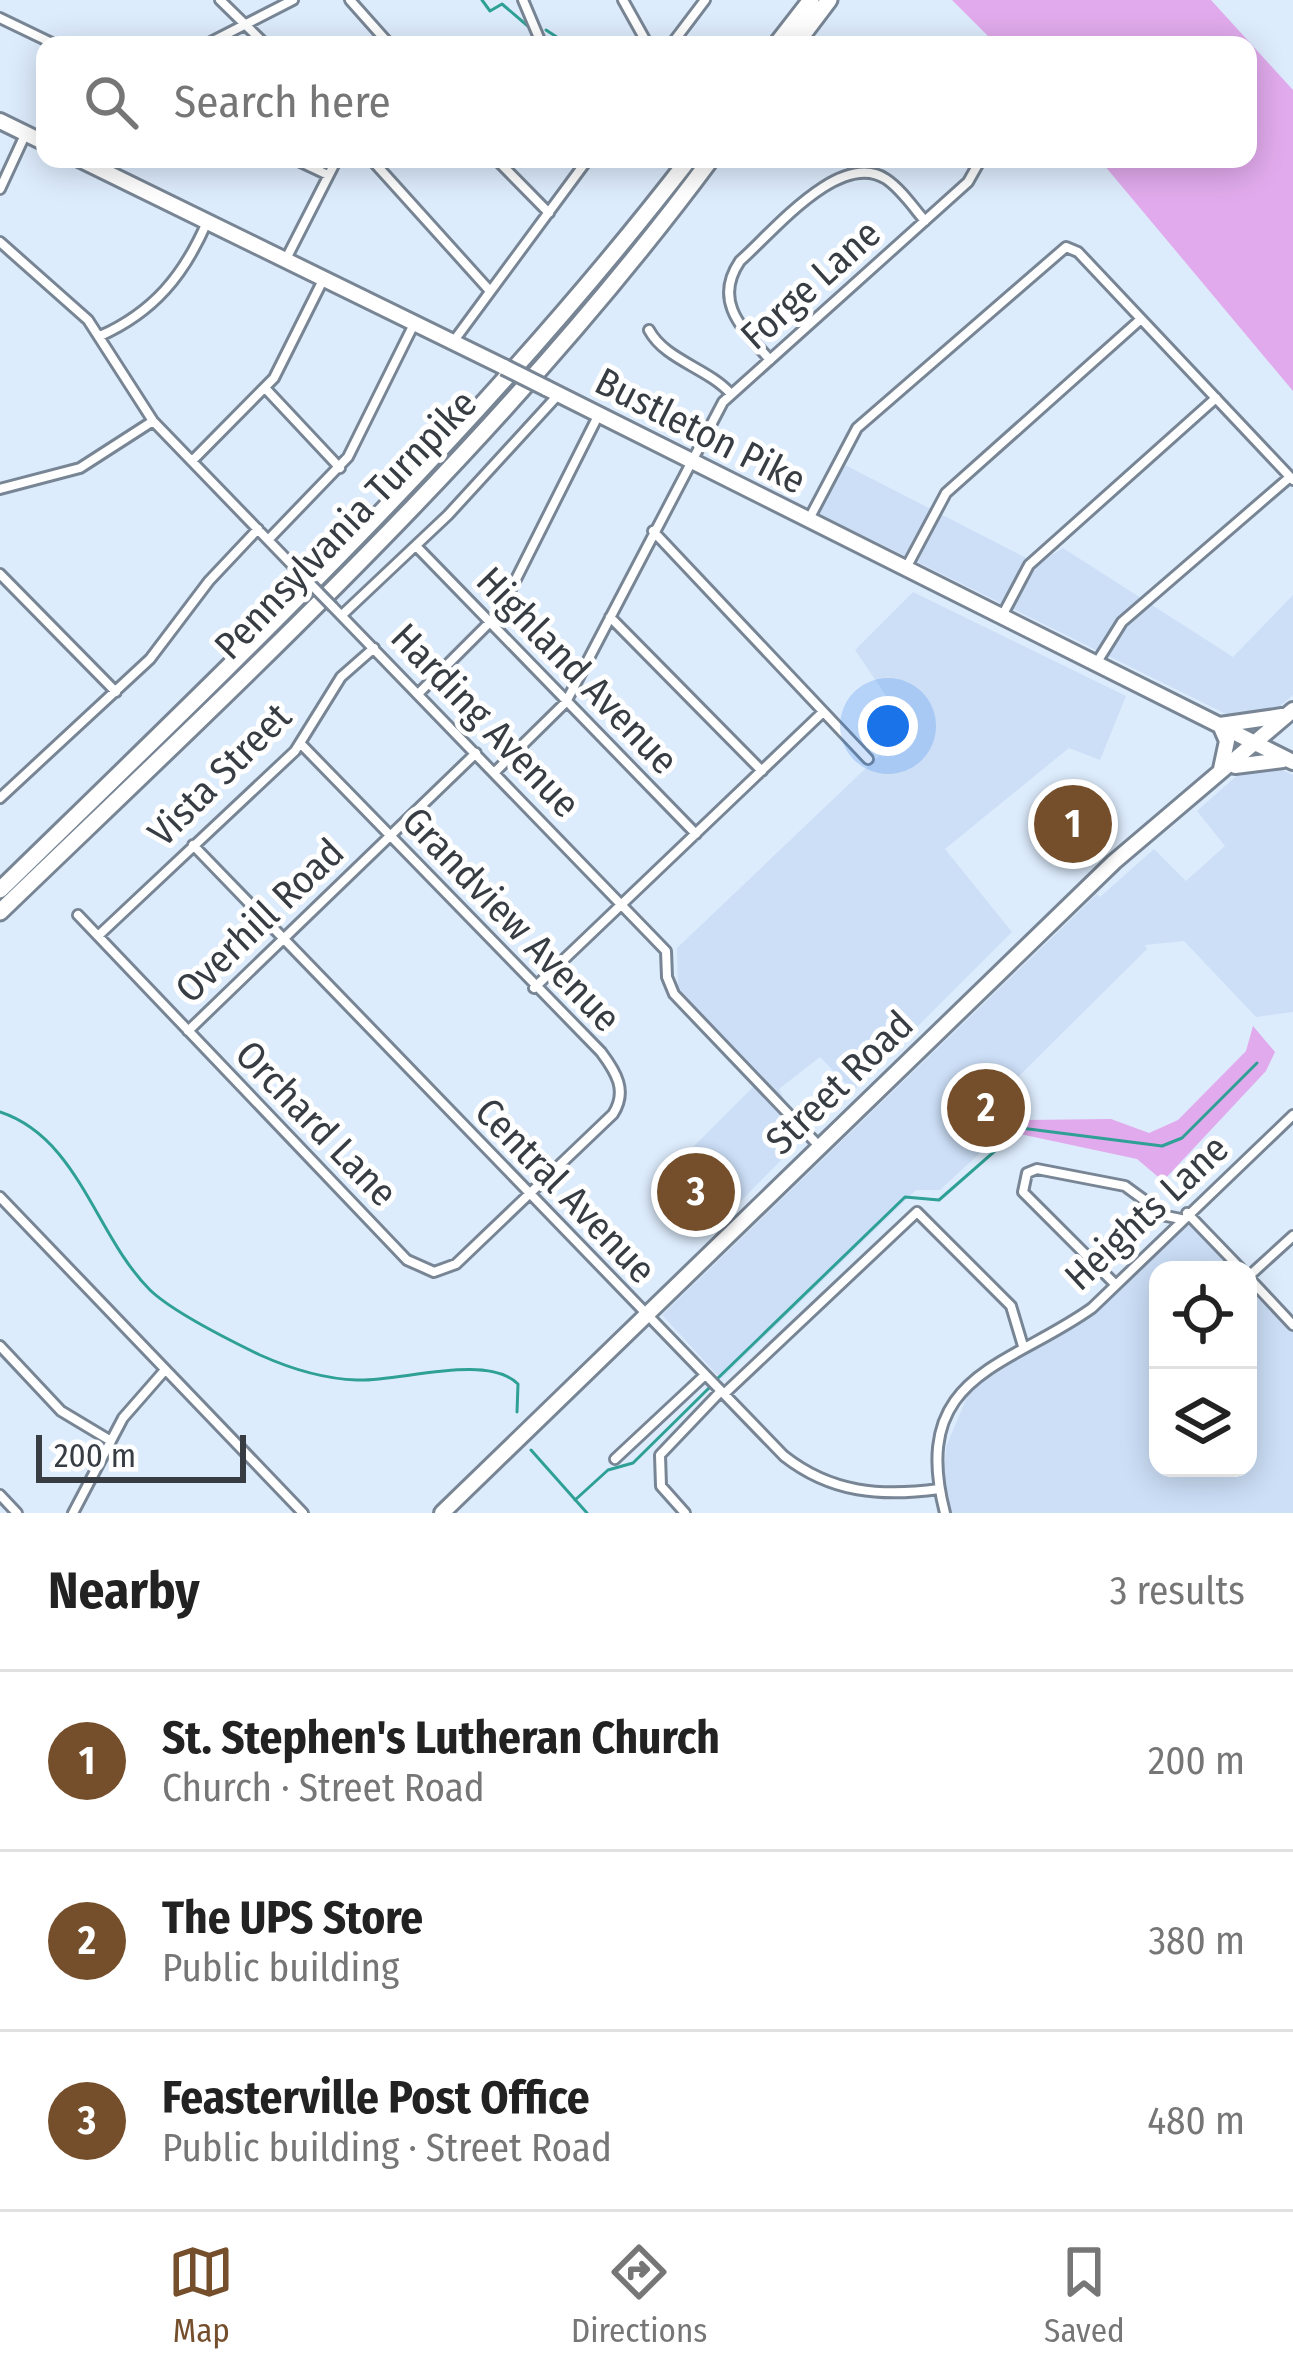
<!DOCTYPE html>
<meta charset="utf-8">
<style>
:root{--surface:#fff;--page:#f2f2f2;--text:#222;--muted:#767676;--line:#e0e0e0;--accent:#754f2c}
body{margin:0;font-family:"Fira Sans Condensed",sans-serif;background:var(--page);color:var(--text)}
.controls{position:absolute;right:36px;bottom:36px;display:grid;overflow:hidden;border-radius:24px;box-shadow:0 6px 30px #0003}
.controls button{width:108px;height:108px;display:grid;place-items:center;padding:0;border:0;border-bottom:3px solid var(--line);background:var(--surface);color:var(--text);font:60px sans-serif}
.scale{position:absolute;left:36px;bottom:30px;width:210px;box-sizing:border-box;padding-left:12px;border:6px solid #373d43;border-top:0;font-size:33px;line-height:42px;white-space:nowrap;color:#373d43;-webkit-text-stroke:9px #fff;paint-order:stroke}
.you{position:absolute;left:888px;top:726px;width:42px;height:42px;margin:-30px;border:9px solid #fff;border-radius:50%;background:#1a73e8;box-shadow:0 0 0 18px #1a73e833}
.badge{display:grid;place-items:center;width:78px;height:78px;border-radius:50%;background:var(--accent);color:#fff;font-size:39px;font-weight:700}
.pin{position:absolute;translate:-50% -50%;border:6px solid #fff;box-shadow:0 3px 12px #0006}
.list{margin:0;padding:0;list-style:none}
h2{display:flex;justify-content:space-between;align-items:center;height:156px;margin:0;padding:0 48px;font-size:51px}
h2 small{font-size:39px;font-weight:400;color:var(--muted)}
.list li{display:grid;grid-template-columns:78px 1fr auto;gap:36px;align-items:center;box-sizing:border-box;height:180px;padding:0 48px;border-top:3px solid var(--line)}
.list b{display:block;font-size:45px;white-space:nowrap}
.list p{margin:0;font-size:39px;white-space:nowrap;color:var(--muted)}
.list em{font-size:39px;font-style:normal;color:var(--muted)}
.icon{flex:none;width:66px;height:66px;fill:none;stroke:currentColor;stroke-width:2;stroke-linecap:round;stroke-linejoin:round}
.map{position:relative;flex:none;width:1293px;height:1513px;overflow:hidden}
.search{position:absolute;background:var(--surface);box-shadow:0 6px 30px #0003;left:36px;right:36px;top:36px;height:132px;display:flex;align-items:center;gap:30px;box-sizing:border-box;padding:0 42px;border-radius:24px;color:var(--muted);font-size:45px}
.sheet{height:696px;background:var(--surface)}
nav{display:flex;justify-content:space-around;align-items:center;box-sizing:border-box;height:168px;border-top:3px solid var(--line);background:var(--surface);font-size:33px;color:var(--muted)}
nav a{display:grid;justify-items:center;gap:6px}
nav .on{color:var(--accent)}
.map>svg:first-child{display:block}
</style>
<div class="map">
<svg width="1293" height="1513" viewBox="0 0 1293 1513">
<rect width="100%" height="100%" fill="#ddecfd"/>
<path fill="#ccdff7" d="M841 463 1038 564 1063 548 1233 657 1293 595V695L1273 712 1232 717 818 513Z
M913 592 1126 696 1100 760 1069 748 945 849 1012 932 853 1091 820 1057 779 1089 803 1138 734 1208 685 1155 762 1078 678 991 677 948 908 728 855 650Z
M1276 767 1293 775V1012L1256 1017 1184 941 1145 945 1147 949 1015 1080 1021 1115 940 1190H916L721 1379 662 1315 1097 894 1100 897 1154 849 1186 881 1225 846 1197 811 1241 772Z
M1190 1219 1237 1270H1158V1468H1248V1282L1293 1330V1513H952L944 1474 946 1447 967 1397 1000 1365 1088 1318Z"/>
<path fill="#e1aaec" d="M952 0H1211L1293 90V391L1099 159H1248V45H997Z
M1253 1026 1275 1052 1266 1071 1163 1181 1137 1159 1020 1134 1027 1120 1111 1119 1149 1133 1178 1120 1246 1051Z"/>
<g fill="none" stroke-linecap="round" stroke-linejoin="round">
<path stroke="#2fa095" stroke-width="3" d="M482 0 490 11 502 4 529 27
M546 30 569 45
M0 1112C79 1138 95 1235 150 1290 174 1313 229 1340 260 1355 289 1368 325 1379 357 1380 398 1382 487 1353 518 1384L517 1412
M717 1379 905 1197 939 1200 1021 1128 1162 1146 1182 1138 1257 1063
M531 1450 587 1513
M575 1500 608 1470 633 1463 709 1388"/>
<defs>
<path id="street" d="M220 0 266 45
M350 0 390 45
M523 0 542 45
M623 0 648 45
M0 18 56 45
M205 45 293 0
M671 45 705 0
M294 159 328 175
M371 159 490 291
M496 159 549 213
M0 189 25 135
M0 242 88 320 153 421 297 570
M286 259 337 159
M649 330C665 360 708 368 731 394
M100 336C154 312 184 275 207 222
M453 342 588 159
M770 360C743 329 712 302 740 261 773 232 840 149 886 179 901 189 913 207 925 221
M266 389 340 468
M192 461 274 378 323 280
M0 489 80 468 153 421
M809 519 857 428 1066 247 1078 252 1293 480
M653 531 868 759
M269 539 348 457 414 324
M417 547 696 834
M906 568 946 493 1141 319
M0 574 116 692
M333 607 666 951 667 977 674 994 820 1147
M342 615 448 515 558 395
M1002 616 1029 565 1216 398
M610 617 762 771
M1097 662 1122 622 1290 477
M419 693 499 613 598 416
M495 772 566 702 723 402 968 182 981 159
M0 798 150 659 209 581 258 529
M193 845 784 1456C831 1493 881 1497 939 1489
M78 915 407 1260 434 1272 456 1264 613 1114C628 1091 616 1072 601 1052L301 744
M98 936 295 751 341 677 374 648
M534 988 823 712
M188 1031 476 753
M0 1197 303 1513
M1187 1213 1242 1270
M1248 1277 1293 1325
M1248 1277 1293 1236
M1116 1285 1023 1192 1027 1173 1037 1169 1125 1186 1166 1216 1181 1219
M0 1346 61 1411 111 1441
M724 1394 917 1212 1011 1306 1023 1346
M615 1459 705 1375
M0 1495 17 1513
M73 1513 123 1418 165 1370
M685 1513 661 1486 660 1455 721 1391
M945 1513C909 1374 1008 1368 1092 1308L1293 1115"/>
<path id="primary" d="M0 121 45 143
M79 159 504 367
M546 388 1293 762
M1235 766 1283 760
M1221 769 1227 741 1220 725 1282 716
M442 1513 1114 862 1293 710"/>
<path id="highway" d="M776 45 811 0
M795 45 829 0
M0 890C241 655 483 426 689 159
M0 912C248 673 505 437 711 159"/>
</defs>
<use href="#street" stroke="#788594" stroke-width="14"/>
<use href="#primary" stroke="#788594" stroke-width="20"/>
<use href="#highway" stroke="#788594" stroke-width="21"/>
<use href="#street" stroke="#fff" stroke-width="8"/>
<use href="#primary" stroke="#fff" stroke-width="14"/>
<use href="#highway" stroke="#fff" stroke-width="15"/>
<defs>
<path id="street-bridge" d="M297 570 333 607"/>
<path id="primary-bridge" d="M504 367 546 388"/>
</defs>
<use href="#street-bridge" stroke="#788594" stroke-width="14" stroke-linecap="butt"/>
<use href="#primary-bridge" stroke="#788594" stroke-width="20" stroke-linecap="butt"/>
<use href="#street-bridge" stroke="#fff" stroke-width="8"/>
<use href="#primary-bridge" stroke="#fff" stroke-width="14"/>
</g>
<g text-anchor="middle" stroke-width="10" stroke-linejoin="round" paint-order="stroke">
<g font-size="39" fill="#373d43" stroke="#fff">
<text transform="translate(810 284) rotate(-42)" y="14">Forge Lane</text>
<text transform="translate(701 430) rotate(27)" y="14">Bustleton Pike</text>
<text transform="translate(345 524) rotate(-46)" y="14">Pennsylvania Turnpike</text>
<text transform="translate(578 670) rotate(46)" y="14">Highland Avenue</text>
<text transform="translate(486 720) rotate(46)" y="14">Harding Avenue</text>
<text transform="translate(219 774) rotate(-45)" y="14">Vista Street</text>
<text transform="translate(512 919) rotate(46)" y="14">Grandview Avenue</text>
<text transform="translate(259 920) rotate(-44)" y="14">Overhill Road</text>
<text transform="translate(839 1082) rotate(-44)" y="14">Street Road</text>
<text transform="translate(317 1123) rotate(46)" y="14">Orchard Lane</text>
<text transform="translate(566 1190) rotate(46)" y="14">Central Avenue</text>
<text transform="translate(1146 1212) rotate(-43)" y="14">Heights Lane</text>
</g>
</g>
</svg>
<div class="controls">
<button><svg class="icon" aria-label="locate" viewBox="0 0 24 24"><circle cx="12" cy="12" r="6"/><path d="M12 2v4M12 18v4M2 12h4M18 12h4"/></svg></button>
<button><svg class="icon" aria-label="layers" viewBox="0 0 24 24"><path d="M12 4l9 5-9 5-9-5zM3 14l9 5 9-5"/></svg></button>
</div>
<div class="scale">200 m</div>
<div class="you"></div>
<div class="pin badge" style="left:1073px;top:824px">1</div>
<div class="pin badge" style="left:986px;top:1108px">2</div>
<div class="pin badge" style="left:696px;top:1192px">3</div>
<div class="search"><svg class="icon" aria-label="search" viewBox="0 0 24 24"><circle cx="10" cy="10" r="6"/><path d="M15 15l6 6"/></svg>Search here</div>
</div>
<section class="sheet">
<h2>Nearby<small>3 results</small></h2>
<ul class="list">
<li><span class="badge">1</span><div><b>St. Stephen's Lutheran Church</b><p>Church · Street Road</p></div><em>200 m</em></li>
<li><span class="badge">2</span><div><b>The UPS Store</b><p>Public building</p></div><em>380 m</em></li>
<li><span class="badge">3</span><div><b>Feasterville Post Office</b><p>Public building · Street Road</p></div><em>480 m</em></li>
</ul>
</section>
<nav>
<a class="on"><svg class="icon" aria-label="map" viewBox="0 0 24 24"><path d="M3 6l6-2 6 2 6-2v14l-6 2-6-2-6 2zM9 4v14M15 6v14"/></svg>Map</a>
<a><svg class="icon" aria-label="directions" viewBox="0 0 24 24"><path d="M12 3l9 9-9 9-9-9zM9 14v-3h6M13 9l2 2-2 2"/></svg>Directions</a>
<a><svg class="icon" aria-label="saved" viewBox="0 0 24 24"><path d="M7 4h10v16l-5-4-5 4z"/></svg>Saved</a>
</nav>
